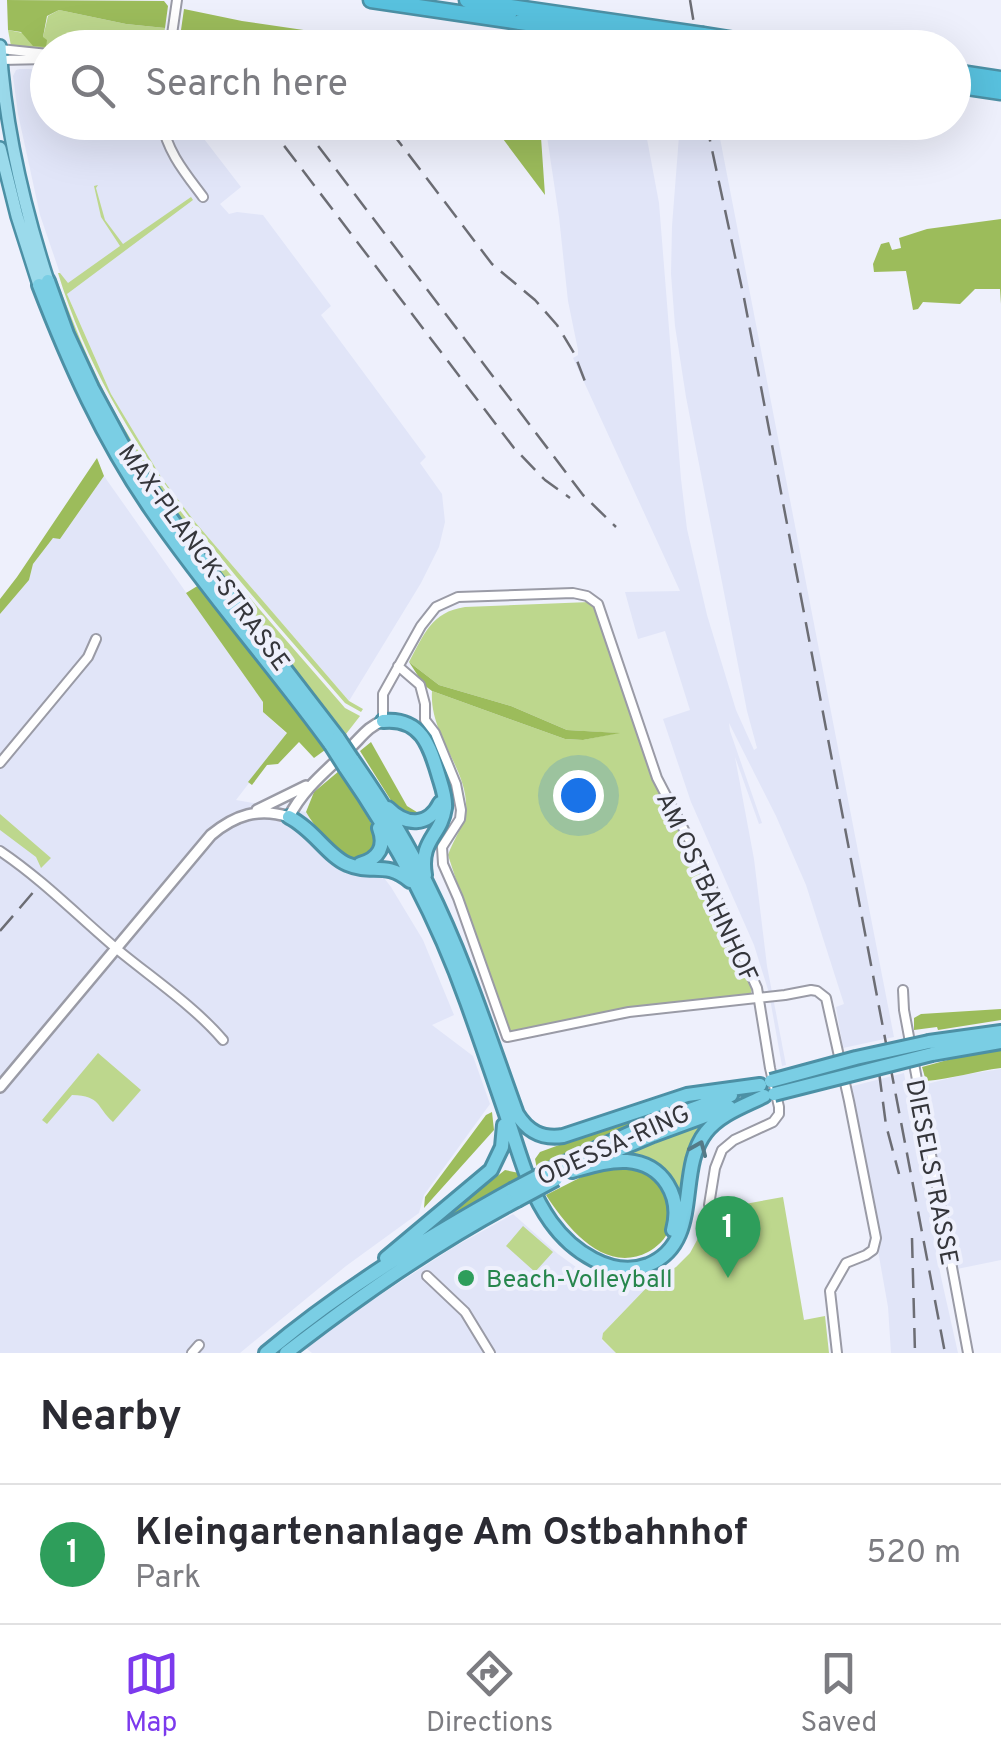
<!DOCTYPE html>
<style>
:root{--surface:#fff;--page:#f2f2f3;--text:#2b2b33;--muted:#7c7c81;--line:#e1e1e2;--accent:#7c3aed}
body{margin:0;font-family:Overpass,sans-serif;background:var(--page);color:var(--text)}
.you{position:absolute;left:578px;top:795px;width:35px;height:35px;margin:-25px;border:8px solid #fff;border-radius:50%;background:#1a73e8;box-shadow:0 0 0 15px #1a73e833}
.badge{display:grid;place-items:center;width:65px;height:65px;border-radius:50%;background:var(--accent);color:#fff;font-size:32px;font-weight:700}
.pin{position:absolute;translate:-50% -82px;filter:drop-shadow(0 2px 5px #0008)}
.pin::after{content:'';position:absolute;top:52px;width:35px;height:30px;background:inherit;clip-path:polygon(0 0,100% 0,50% 100%)}
.list{margin:0;padding:0;list-style:none}
h2{display:flex;justify-content:space-between;align-items:center;height:130px;margin:0;padding:0 40px;font-size:42px}
h2 small{font-size:32px;font-weight:400;color:var(--muted)}
.list li{display:grid;grid-template-columns:65px 1fr auto;gap:30px;align-items:center;box-sizing:border-box;height:140px;padding:0 40px;border-top:2px solid var(--line)}
.list b{display:block;font-size:38px;white-space:nowrap}
.list p{margin:0;font-size:32px;white-space:nowrap;color:var(--muted)}
.list em{font-size:32px;font-style:normal;color:var(--muted)}
.icon{flex:none;width:55px;height:55px;fill:none;stroke:currentColor;stroke-width:2;stroke-linecap:round;stroke-linejoin:round}
.map{position:relative;flex:none;width:1001px;height:1353px;overflow:hidden}
.search{position:absolute;background:var(--surface);box-shadow:0 10px 40px #0002;left:30px;right:30px;top:30px;height:110px;display:flex;align-items:center;gap:25px;box-sizing:border-box;padding:0 35px;border-radius:55px;color:var(--muted);font-size:38px}
.sheet{height:270px;background:var(--surface)}
nav{display:flex;justify-content:space-around;align-items:center;box-sizing:border-box;height:140px;border-top:2px solid var(--line);background:var(--surface);font-size:28px;color:var(--muted)}
nav a{display:grid;justify-items:center;gap:5px}
nav .on{color:var(--accent)}
.map>svg:first-child{display:block}
</style>
<div class="map">
<svg width="1001" height="1353" viewBox="0 0 1001 1353">
<rect width="100%" height="100%" fill="#eef0fc"/>
<path fill="#e1e5f8" d="M20 69H47L48 122 208 123 211 126 201 135 241 187 220 204 229 214 237 212 263 215 331 306 321 315 426 457 420 463 442 494 445 522 439 547 421 583 349 701 195 522 161 477 111 394 67 294 40 215 18 114 13 76 16 70Z
M545 123H644L659 203 681 479 687 529 707 615 736 710 754 750 757 748 747 711 686 397 675 326 671 274 672 226 680 123H717L894 1037 843 1048 836 1007 844 1004 806 885 776 816 729 723 730 731 762 823 759 824 735 757 754 859 767 966 786 1065 782 1066 769 993 754 945 691 802 663 719 690 710 665 631 638 639 625 592 680 591 573 358 578 355V350L568 301 559 217Z
M104 476 264 703 263 712 287 734 236 800 306 812 312 823 368 857 391 887 423 940 454 1015 432 1025 473 1056 490 1104 424 1195 419 1213 346 1266 240 1353H0V614L29 580 33 564 54 537 60 539Z
M1001 1069V1260L957 1269 923 1085 962 1075Z
M904 1073 941 1277 958 1353H891L888 1307 849 1087Z
M513 1214 558 1254 587 1275 619 1286H641L652 1282 603 1333 602 1340 616 1353H312L306 1348 343 1319 454 1247Z"/>
<path fill="#bdd78d" d="M59 10 126 24 165 28 162 47 47 49 11 46 8 30 43 37 48 16Z
M98 185 96 188 105 220 123 244 191 197 193 200 67 294 111 394 161 477 195 522 349 701 363 709 361 712 345 703C232 572 110 444 58 273H60L68 283 120 246 101 217 94 186Z
M56 278C77 333 99 389 130 438 192 536 270 621 345 708L360 716 346 734 285 660 164 503 139 465 86 366 55 289Z
M590 602 601 618 657 788 691 851 752 987 751 994C670 1004 590 1013 511 1032L488 978 448 855C453 840 464 826 466 811 469 769 429 736 432 691L565 739 583 740 617 733 567 730 511 706 439 685 409 662C424 635 431 612 465 607Z
M0 814 51 858 41 868 36 857 0 830Z
M98 1053 141 1090 113 1122C96 1107 102 1096 72 1095L47 1124 42 1120Z
M710 1118 682 1215 619 1154Z
M783 1197 804 1320 825 1316 829 1353H616L602 1339 603 1333 652 1282 676 1267 690 1253 702 1231 707 1211Z
M523 1226 553 1252 535 1272 506 1246Z"/>
<path fill="#9cbc5b" d="M7 0 164 1 168 6 165 28 126 24 59 10 47 16 43 37 47 40 46 47 33 46 21 32 8 30Z
M184 9 242 21 420 47H334C310 36 262 32 236 36L238 42 231 47H179L180 40H186L187 31 181 30Z
M491 123H540L545 195Z
M1001 219V304L1000 289H975L960 304 923 302 918 309 913 310 906 271 874 272 873 264 881 244 889 242 892 250 901 248 899 238 927 229Z
M97 458 104 476 60 539 53 538 33 564 29 580 0 614V599L17 577Z
M199 585 325 750 314 758 299 742 278 764 267 765 252 785 248 782 287 733 263 712V702L186 593Z
M409 662 439 685 511 706 567 730 620 733 583 740 565 739 432 691 424 685Z
M371 742 407 806 425 817 419 819 397 810 360 751Z
M339 771 350 785 377 834 374 852C369 855 363 858 358 858 339 859 314 826 306 812L314 792Z
M1001 1009V1020L938 1030 937 1027 914 1030V1018L921 1014Z
M1001 1050V1068C976 1071 951 1079 926 1081L922 1067 962 1056Z
M691 1099 694 1103 637 1125 537 1169 535 1159 540 1152 671 1104Z
M492 1112 494 1130 424 1208 425 1197 486 1115Z
M615 1164 648 1170 671 1197C670 1206 672 1219 669 1229 667 1238 656 1248 648 1252 604 1275 566 1226 546 1195L593 1171Z
M505 1170 519 1173 522 1178 448 1220 447 1216Z"/>
<g fill="none" stroke-linecap="round" stroke-linejoin="round">
<defs>
<path id="minor" d="M170 48 177 0
M247 48 264 43 285 48
M0 49 48 54
M1 60 48 59
M162 122C167 152 186 174 203 197
M398 666 420 685 425 704V720L435 733 456 784 461 810 460 819 442 847 443 864 458 898 507 1037 629 1012 785 995 811 990 817 991 826 998 849 1101 876 1238 873 1250 866 1255 846 1263 830 1291 837 1353
M383 721V694L421 626 436 607 458 597 573 593 587 596 598 604 657 778 695 851 757 988 770 1068 779 1107V1114L773 1122 734 1140 722 1150 715 1168 709 1205
M0 763 88 657 96 639
M0 851C43 880 79 917 118 950 152 978 195 1007 223 1040
M903 990 904 1010 968 1353
M427 1276 465 1312 490 1353
M192 1353 199 1345"/>
<path id="tertiary" d="M257 810 306 786
M0 1087 211 835C235 815 259 807 289 817 304 787 329 769 352 746 363 735 369 726 383 721"/>
<path id="primary" d="M0 46C5 127 23 204 48 281
M0 148 17 216 39 285"/>
<path id="trunk" d="M48 281 67 334 92 388 132 462 191 547 338 738
M39 285C69 363 103 439 151 509 207 591 273 665 331 745
M383 721C421 717 430 746 439 777 442 787 446 797 445 808 441 836 419 840 425 875
M352 759C380 799 406 840 427 884 464 958 489 1037 517 1114 528 1132 542 1139 563 1136L687 1095 760 1085
M345 767C395 839 438 920 467 1002 481 1041 494 1079 507 1117 520 1154 528 1190 551 1222 571 1250 611 1279 648 1265 704 1242 675 1171 706 1132 720 1114 744 1106 764 1096
M388 808C406 826 428 827 440 803
M289 817C313 829 328 856 347 864 372 875 385 860 410 881
M360 864C379 859 386 846 379 828
M929 1042 1001 1032
M932 1054 1001 1042
M594 1160 653 1135 729 1107
M552 1169 646 1126 731 1095
M572 1171C590 1166 608 1160 627 1161 664 1164 682 1197 673 1230
M386 1258 491 1170 502 1147 504 1125
M266 1353C341 1290 426 1238 512 1190
M286 1353C360 1296 434 1244 517 1200"/>
<path id="motorway" d="M371 0 520 22
M467 0 517 8
M703 35 786 48
M954 72 1001 79
M954 85 1001 92"/>
</defs>
<use href="#minor" stroke="#9a9ba6" stroke-width="12"/>
<use href="#tertiary" stroke="#9a9ba6" stroke-width="14"/>
<use href="#primary" stroke="#4c90a5" stroke-width="16"/>
<use href="#trunk" stroke="#4c90a5" stroke-width="18"/>
<use href="#motorway" stroke="#4c90a5" stroke-width="19"/>
<use href="#minor" stroke="#fff" stroke-width="8"/>
<use href="#tertiary" stroke="#fff" stroke-width="9"/>
<use href="#primary" stroke="#9bdaeb" stroke-width="11"/>
<use href="#trunk" stroke="#7acee4" stroke-width="12"/>
<use href="#motorway" stroke="#58c1de" stroke-width="14"/>
<path stroke="#6c6d74" stroke-width="2.5" stroke-dasharray="20 10" stroke-linecap="butt" d="M690 0 698 48
M266 122 514 448 545 480 570 498
M300 122 583 495 616 527
M706 122 744 298 945 1353
M390 130 492 264 535 300 557 325 574 353 588 389
M0 931 36 889
M879 1072 886 1125 899 1174
M912 1238 915 1353"/>
<defs>
<path id="trunk-bridge" d="M338 738 352 759
M331 745 345 767
M771 1081 856 1058 929 1042
M774 1094 932 1054
M512 1190 552 1169
M517 1200 556 1179"/>
<path id="motorway-bridge" d="M517 8 703 35
M520 22 698 48"/>
</defs>
<use href="#trunk-bridge" stroke="#4c90a5" stroke-width="18" stroke-linecap="butt"/>
<use href="#motorway-bridge" stroke="#4c90a5" stroke-width="19" stroke-linecap="butt"/>
<use href="#trunk-bridge" stroke="#7acee4" stroke-width="12"/>
<use href="#motorway-bridge" stroke="#58c1de" stroke-width="14"/>
</g>
<defs><path id="oneway-chevron" d="M-2-3.5L2.5 0L-2 3.5" fill="none" stroke-width="1.6" stroke-linecap="round" stroke-linejoin="round" transform="scale(2.5)"/></defs>
<use stroke="#547a87" href="#oneway-chevron" transform="translate(699 1148) rotate(-67)"/>
<circle fill="#2e9e5b" stroke="#eef0fc" stroke-width="4" cx="466" cy="1278" r="10"/>
<g text-anchor="middle" stroke-width="8" stroke-linejoin="round" paint-order="stroke">
<g font-size="25" fill="#35363b" stroke="#eef0fc">
<text transform="translate(205 557) rotate(54)" y="9">MAX-PLANCK-STRASSE</text>
<text transform="translate(708 887) rotate(65)" y="9">AM OSTBAHNHOF</text>
<text transform="translate(613 1144) rotate(-24)" y="9">ODESSA-RING</text>
<text transform="translate(933 1172) rotate(79)" y="9">DIESELSTRASSE</text>
</g>
<g font-size="25" fill="#27864d" stroke="#eef0fc" text-anchor="start">
<text x="486" y="1287">Beach-Volleyball</text>
</g>
</g>
</svg>
<div class="you"></div>
<div class="pin badge" style="left:728px;top:1278px;background:#2e9e5b">1</div>
<div class="search"><svg class="icon" aria-label="search" viewBox="0 0 24 24"><circle cx="10" cy="10" r="6"/><path d="M15 15l6 6"/></svg>Search here</div>
</div>
<section class="sheet">
<h2>Nearby<small></small></h2>
<ul class="list">
<li><span class="badge" style="background:#2e9e5b">1</span><div><b>Kleingartenanlage Am Ostbahnhof</b><p>Park</p></div><em>520 m</em></li>
</ul>
</section>
<nav>
<a class="on"><svg class="icon" aria-label="map" viewBox="0 0 24 24"><path d="M3 6l6-2 6 2 6-2v14l-6 2-6-2-6 2zM9 4v14M15 6v14"/></svg>Map</a>
<a><svg class="icon" aria-label="directions" viewBox="0 0 24 24"><path d="M12 3l9 9-9 9-9-9zM9 14v-3h6M13 9l2 2-2 2"/></svg>Directions</a>
<a><svg class="icon" aria-label="saved" viewBox="0 0 24 24"><path d="M7 4h10v16l-5-4-5 4z"/></svg>Saved</a>
</nav>
